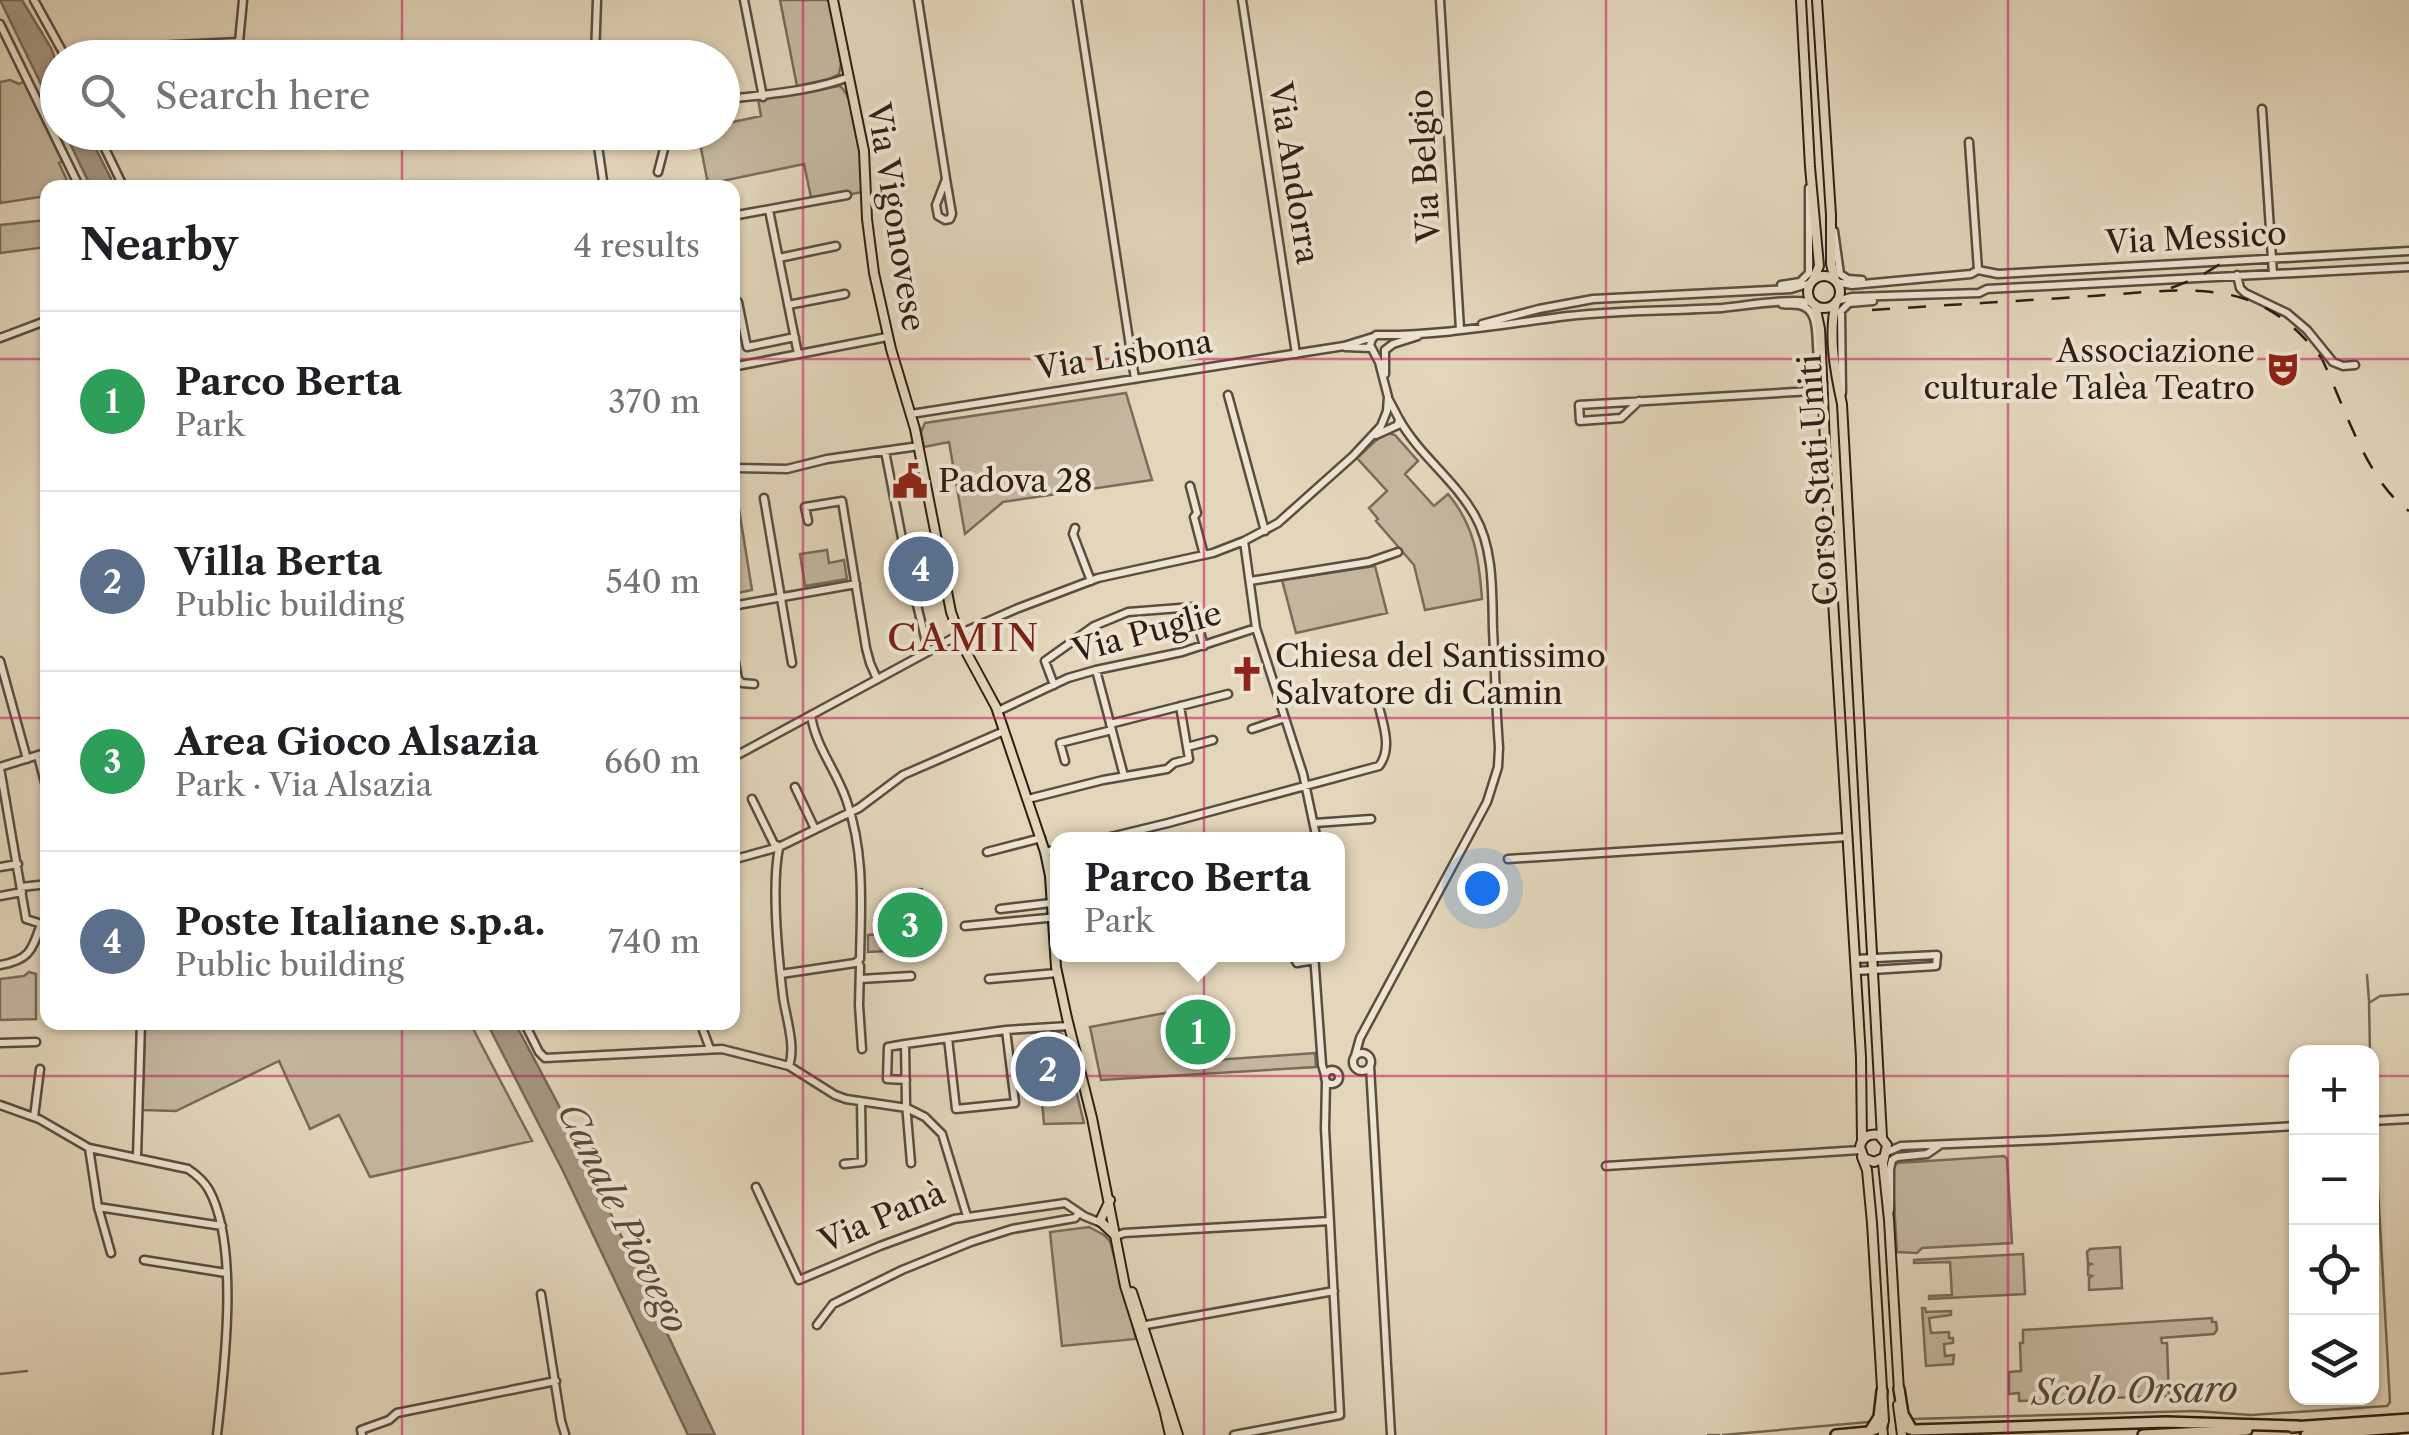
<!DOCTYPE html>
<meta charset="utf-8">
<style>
:root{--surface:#fff;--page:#f6f6f6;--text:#202124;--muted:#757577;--line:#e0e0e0;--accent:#8f2418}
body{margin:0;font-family:"Libre Caslon Text",serif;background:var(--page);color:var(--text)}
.controls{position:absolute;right:30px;bottom:30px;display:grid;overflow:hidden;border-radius:20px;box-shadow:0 2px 8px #0004}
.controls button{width:90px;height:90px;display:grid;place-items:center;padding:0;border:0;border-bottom:2px solid var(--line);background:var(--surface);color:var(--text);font:50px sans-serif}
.you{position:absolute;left:1482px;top:888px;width:35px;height:35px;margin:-25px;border:8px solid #fff;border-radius:50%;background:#1a73e8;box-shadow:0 0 0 15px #1a73e833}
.badge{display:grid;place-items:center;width:65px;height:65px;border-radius:50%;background:var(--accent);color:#fff;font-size:32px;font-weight:700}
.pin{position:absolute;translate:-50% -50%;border:5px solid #fff;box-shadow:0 2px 10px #0006}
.popup{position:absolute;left:1050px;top:832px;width:295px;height:130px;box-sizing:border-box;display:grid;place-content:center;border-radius:20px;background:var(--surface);filter:drop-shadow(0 2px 8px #0005);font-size:32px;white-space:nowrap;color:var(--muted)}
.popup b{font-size:38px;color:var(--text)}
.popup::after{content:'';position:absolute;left:50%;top:100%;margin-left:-20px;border:20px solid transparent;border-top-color:var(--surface)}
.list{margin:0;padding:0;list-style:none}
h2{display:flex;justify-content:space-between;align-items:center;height:130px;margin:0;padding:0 40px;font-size:42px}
h2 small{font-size:32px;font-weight:400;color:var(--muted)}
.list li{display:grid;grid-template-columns:65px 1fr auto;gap:30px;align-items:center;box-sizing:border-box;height:180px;padding:0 40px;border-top:2px solid var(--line)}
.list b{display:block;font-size:38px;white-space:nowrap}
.list p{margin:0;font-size:32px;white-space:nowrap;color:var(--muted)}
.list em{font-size:32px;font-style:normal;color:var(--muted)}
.icon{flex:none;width:55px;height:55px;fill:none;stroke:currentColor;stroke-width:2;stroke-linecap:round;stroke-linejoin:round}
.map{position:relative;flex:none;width:2409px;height:1435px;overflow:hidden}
.search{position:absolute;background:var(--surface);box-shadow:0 2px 8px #0004;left:40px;top:40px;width:700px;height:110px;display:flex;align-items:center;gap:25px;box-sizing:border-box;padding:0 35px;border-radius:55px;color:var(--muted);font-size:38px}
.panel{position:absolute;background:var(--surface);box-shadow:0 2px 8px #0004;left:40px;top:180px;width:700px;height:850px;border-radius:20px}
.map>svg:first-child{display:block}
</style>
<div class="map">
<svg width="2409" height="1435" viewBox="0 0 2409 1435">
<rect width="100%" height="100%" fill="#e3d6bb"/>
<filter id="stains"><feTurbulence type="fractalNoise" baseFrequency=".002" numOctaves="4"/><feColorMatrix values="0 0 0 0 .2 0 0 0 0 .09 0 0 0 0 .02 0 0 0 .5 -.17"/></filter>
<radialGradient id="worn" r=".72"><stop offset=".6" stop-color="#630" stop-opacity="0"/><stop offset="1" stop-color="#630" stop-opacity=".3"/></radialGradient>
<path fill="#c4b79f" stroke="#786c5a" stroke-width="2.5" d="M780 0H830L841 64 839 74 830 79 797 86Z
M10 80 19 84 25 81 66 159 59 163 70 187 48 188 47 196 0 203V82Z
M840 86C859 102 862 167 862 192L812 202 804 164 708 184 698 133 722 132 723 105 728 104 733 122 761 116 758 99Z
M47 220V247L0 253V225Z
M1126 393 1152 480 1003 502 965 534 949 442 924 447 921 432 925 423Z
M1385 432 1395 435 1418 461 1405 474 1434 506 1448 494C1475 526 1479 559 1482 599L1425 610 1414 565 1376 521 1378 519 1369 508 1387 491 1357 458Z
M732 478H734L752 590 733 594Z
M827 550 829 563 844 560 847 579 805 586 800 554Z
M1375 566 1387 613 1296 633 1282 580Z
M922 889 932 952 908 954 907 950 868 952V935L892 933 891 917 912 914 910 890Z
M29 972 36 974V1019L0 1020V979L24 976Z
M1208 1005 1215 1060 1315 1053 1316 1067 1101 1080 1090 1027Z
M160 1022 470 1023 532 1141 370 1177 339 1115 310 1129 279 1061 176 1111 142 1110 145 1029Z
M1057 1031 1062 1034 1084 1123 1044 1124 1036 1033Z
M2004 1156 2007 1159 2012 1243 1922 1248 1917 1253 1897 1252 1892 1168 1897 1163Z
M1089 1227 1104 1235 1110 1241 1136 1339 1062 1346 1050 1232Z
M2120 1247 2122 1288 2089 1290V1278L2092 1276 2088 1275V1265L2091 1264 2088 1263 2087 1252 2090 1249Z
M2023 1254 2025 1294 1929 1299V1296L1952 1295 1950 1262 1914 1263V1260Z
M1922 1308H1925L1926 1312 1951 1311V1315L1929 1318 1931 1333 1949 1332V1338H1953V1343L1944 1344 1945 1356 1954 1355 1953 1364 1926 1366Z
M2212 1318V1322H2216L2217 1330 2214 1334 2161 1338 2162 1343H2167L2169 1396 2019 1401V1393L2009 1394V1372L2021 1371 2020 1343H2023V1330Z"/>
<path fill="#a59882" stroke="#756856" stroke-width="2.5" d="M0 0H22L51 48 57 64V117Z
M65 133H88L115 187H91Z
M487 1023H515L567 1121 715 1435H688L563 1171Z"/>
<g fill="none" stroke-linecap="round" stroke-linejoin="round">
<path stroke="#756856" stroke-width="2.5" d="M2367 975 2369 1001
M2370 1052 2369 1003 2380 996 2409 994
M2372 1079 2373 1108
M0 1374 27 1371
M1912 1419 2195 1411 2251 1415 2387 1406 2390 1402 2375 1135
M1708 1435H1719
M1723 1435 1869 1422"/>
<defs>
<path id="minor" d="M34 0 66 58
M744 0 763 97
M918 0 946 179 936 205 938 216 945 220 950 219 952 214 946 179
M1077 0 1135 379
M1242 0 1296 354
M1440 0 1460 329
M0 24 80 188
M218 44 220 58
M74 58 76 53 93 49 239 42 243 0
M595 58 597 0
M722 100C766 94 809 92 849 77
M2262 109 2273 274
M97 132 124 188
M227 132 229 138 234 141 255 140
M596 132 604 188
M1969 142 1978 270
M658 172 664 149 660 132
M287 186 288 188
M769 210 798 354
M732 216 847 195
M1834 231 1840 274 1848 279 1862 280
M779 258 836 246
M2237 275 2240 288 2245 293 2287 313 2307 330 2333 362 2343 366 2355 365
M1836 282 1852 285 1971 274 1978 270 1998 274 2409 251
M1781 285 1800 282 1809 273V188
M1836 301 1852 297 1979 293 1987 289 2409 267
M738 302 747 347 795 337
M1782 304C1788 305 1794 304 1799 305 1821 309 1815 340 1818 357
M788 305 845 294
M1482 324 1539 309 1593 299 1791 289 1811 283
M0 338 48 320
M1345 347 1371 348
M1385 350 1393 344 1418 336
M732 367 887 337
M1385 374V350
M1842 393 1841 311 1849 303 1873 301
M1228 395 1265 531
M1639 401 1621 418 1580 421 1579 405 1812 391 1819 388 1823 383
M911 414 1344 346 1373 337
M1376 435 1398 425 1399 419 1389 400
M885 451 907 564 928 650
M732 468 787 469 827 459 919 446
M1190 486 1197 513 1194 517 1204 555
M764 498 792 663
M808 521 805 507 842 501 866 648 870 663 877 679
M1075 528 1073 534 1091 581
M1244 541 1256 628 1303 774 1317 840
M1250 581 1369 562 1398 552
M732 606 856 584
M732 646 738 679 742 683 754 684
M0 661 27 759
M1096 670 1124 776
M1054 685 1045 661 1094 626 1128 612 1193 607 1204 646
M998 711 1068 678 1096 670 1182 652 1256 628
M1110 724 1228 694
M1252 729 1285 718
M1187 747 1213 740
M38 756 48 794
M732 758 968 630 1016 609 1098 578 1213 553 1244 541 1278 523 1353 456 1381 426 1387 411 1388 397 1379 362 1370 345 1372 339 1376 335C1441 336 1504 324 1568 316 1619 310 1670 311 1722 308 1743 306 1796 297 1813 303
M1065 761 1060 743 1112 730
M0 767 48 752
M0 768 26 919 48 926
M795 787 815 829
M752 799 774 844 778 846
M1028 799 1103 780 1167 769 1174 763 1189 759 1180 706
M1315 823 1371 819
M1098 840 1168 823 1379 766C1392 749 1384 727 1379 707
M779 848C771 887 778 955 783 997 786 1018 796 1046 789 1066
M987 852 1041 838
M1045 852 1058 849
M1508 859 1848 837
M732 860 779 847 859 808 903 775 1004 731
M0 867 18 864
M21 887 48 884
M0 896 22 892
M1000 909 1051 903
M965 926 1058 917
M1292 954 1297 963 1314 960
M1314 954 1322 1065 1325 1075
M1855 959 1937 955 1936 966 1856 971
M858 962 860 966 859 1005 862 1049
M0 965C30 960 32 950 41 924
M781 974 855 963 860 959C861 906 865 854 847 802 838 773 815 746 811 715
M860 979 911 976
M989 979 1057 973
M524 1022 539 1052 545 1058 722 1049 789 1066 835 1095 846 1099 907 1108 925 1117 942 1134 967 1216
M700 1022 710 1049
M948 1038 956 1109 1015 1103 1006 1030
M0 1043 36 1042
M905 1044 888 1047 887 1079 906 1080
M1353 1062a9 9 0 1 1 18 0a9 9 0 1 1-18 0Z
M1355 1056 1360 1038 1487 802 1498 767 1499 747C1496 708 1495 669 1493 630 1492 593 1494 549 1475 516 1455 480 1419 455 1399 419
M1370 1066 1391 1435
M1325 1077a7 7 0 1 1 14 0a7 7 0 1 1-14 0Z
M0 1105 39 1119 89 1148 188 1169C197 1175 204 1181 209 1190 240 1247 224 1371 217 1435
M34 1117 40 1069
M2372 1121 2409 1119
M89 1148 98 1207 222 1226
M1887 1152 1901 1146 2047 1140 2296 1126
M137 1157 141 1022
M911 1163 906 1104 905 1044 1006 1030 1069 1026
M844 1164 862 1162 861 1102
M1606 1166 1860 1150
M756 1187 799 1280 880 1246 954 1219 1065 1203 1084 1216 1101 1223
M98 1207 111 1253
M1890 1210V1169L1892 1160 1897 1157 1927 1154 1940 1145
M1116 1236 1124 1233 1330 1221
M144 1260 226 1273
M541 1294 561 1421 565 1434
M817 1325 833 1304 902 1270 971 1242 1012 1229 1075 1218 1079 1213
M1142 1331 1144 1326 1146 1325 1334 1291
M362 1435 361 1430 389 1420 397 1413 556 1381
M1234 1435 1340 1415 1325 1128 1326 1082"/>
<path id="major" d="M833 0 864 151 867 219 874 273 891 349 915 429 951 612 964 648 996 707 1045 852 1050 876 1056 967 1067 1018 1092 1118 1125 1286 1164 1409 1170 1435
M1801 0 1810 167 1819 266 1813 280
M1817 0 1831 215V264L1835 280
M1808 292a16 16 0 1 1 32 0a16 16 0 1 1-32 0Z
M1836 302C1828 335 1835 372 1842 404L1882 1137
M1815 305 1820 329 1829 535 1861 1057 1862 1141
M1862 1157 1867 1170 1872 1223 1884 1421 1882 1426 1883 1435
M1883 1158 1874 1162 1864 1158 1860 1147C1862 1137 1869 1133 1879 1135L1887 1145 1883 1163 1889 1220 1899 1391
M1110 1200 1100 1221 1116 1236
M1132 1292 1178 1435
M1898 1405 1902 1435"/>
<path id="highway" d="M1899 1389 1903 1414 1911 1428
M1902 1426 1913 1430 1947 1429 2166 1422 2298 1426
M2292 1427 2409 1419
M1870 1431 1879 1417 1882 1391
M1836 1435 1868 1432 1882 1426
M2143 1435 2247 1430
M2306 1435 2409 1427"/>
</defs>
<use href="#minor" stroke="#5a4e3e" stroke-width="11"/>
<use href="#major" stroke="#2d2014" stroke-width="12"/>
<use href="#highway" stroke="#2d2014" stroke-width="14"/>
<use href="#minor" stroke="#ede4d3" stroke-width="6"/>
<use href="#major" stroke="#e3d6bb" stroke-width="8"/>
<use href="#highway" stroke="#e3d6bb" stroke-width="9"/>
<path stroke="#2d2014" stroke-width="2.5" stroke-dasharray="18 18" stroke-linecap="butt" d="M2171 288 2199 277 2225 261
M1872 310C1946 305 2019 301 2093 296 2140 293 2201 284 2245 299 2278 310 2302 333 2322 359 2344 405 2367 482 2409 511"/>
</g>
<path fill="none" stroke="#c2185b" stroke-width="2.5" stroke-opacity="0.55" d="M402 0V58M803 0V1435M1204 0V1435M1606 0V1435M2008 0V1435M402 132V188M0 359H48M732 359H2409M0 718H48M732 718H2409M402 1022V1435M0 1076H2296M2372 1076H2409"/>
<defs>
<symbol id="theatre-bare" viewBox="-9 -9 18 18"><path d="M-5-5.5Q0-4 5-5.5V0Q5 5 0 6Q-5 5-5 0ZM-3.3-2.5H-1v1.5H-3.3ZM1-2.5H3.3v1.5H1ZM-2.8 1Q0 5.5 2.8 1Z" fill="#8f2418" stroke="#ede4d3" stroke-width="2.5" paint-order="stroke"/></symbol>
<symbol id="civic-bare" viewBox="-9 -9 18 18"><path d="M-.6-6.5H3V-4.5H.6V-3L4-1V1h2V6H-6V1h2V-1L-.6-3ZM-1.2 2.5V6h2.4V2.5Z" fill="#8f2418" stroke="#ede4d3" stroke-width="2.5" paint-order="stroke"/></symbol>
<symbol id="church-bare" viewBox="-9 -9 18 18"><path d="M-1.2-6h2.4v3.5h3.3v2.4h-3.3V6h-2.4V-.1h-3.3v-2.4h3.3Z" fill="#8f2418" stroke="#ede4d3" stroke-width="2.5" paint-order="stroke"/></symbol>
</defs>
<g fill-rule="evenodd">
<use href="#theatre-bare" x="2258" y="344" width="50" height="50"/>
<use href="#civic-bare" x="885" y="456" width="50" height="50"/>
<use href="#church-bare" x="1222" y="649" width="50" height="50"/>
</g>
<g text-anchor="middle" stroke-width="8" stroke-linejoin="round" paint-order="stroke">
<g font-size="32" fill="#2d2014" stroke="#ede4d3">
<text transform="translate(1425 166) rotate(-93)" y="11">Via Belgio</text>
<text transform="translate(1294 173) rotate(81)" y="11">Via Andorra</text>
<text transform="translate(896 217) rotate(81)" y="11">Via Vigonovese</text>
<text transform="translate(2196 238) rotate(-3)" y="11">Via Messico</text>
<text transform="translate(1124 355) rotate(-9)" y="11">Via Lisbona</text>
<text transform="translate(1818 480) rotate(-94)" y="11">Corso Stati Uniti</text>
<text transform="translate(1147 632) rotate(-15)" y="11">Via Puglie</text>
<text transform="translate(882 1217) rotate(-23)" y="11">Via Panà</text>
</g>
<g font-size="32" fill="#2d2014" stroke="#ede4d3" text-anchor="start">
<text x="2255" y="362" text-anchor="end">Associazione<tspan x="2255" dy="37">culturale Talèa Teatro</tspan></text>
<text x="938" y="492">Padova 28</text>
<text x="1275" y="667">Chiesa del Santissimo<tspan x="1275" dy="37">Salvatore di Camin</tspan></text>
</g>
<g font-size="35" font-style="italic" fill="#574a3a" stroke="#ede4d3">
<text transform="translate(623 1218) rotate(64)" y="12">Canale Piovego</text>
<text transform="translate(2135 1391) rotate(-1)" y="12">Scolo Orsaro</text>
</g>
<g font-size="38" letter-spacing="2.5" fill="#7a1f14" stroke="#ede4d3">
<text x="964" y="651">CAMIN</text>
</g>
</g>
<rect width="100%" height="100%" filter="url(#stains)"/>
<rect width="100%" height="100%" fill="url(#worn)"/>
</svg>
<div class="controls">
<button>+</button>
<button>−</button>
<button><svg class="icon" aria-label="locate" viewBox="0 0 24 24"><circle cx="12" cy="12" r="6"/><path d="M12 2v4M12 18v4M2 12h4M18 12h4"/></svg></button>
<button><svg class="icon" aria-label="layers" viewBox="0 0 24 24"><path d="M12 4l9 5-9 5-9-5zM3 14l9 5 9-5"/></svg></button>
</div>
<div class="you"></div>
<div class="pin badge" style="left:1198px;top:1032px;background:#2e9e5b">1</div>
<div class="popup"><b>Parco Berta</b>Park</div>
<div class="pin badge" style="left:1048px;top:1069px;background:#5c6f8a">2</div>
<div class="pin badge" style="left:910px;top:925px;background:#2e9e5b">3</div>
<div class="pin badge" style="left:921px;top:569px;background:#5c6f8a">4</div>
<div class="search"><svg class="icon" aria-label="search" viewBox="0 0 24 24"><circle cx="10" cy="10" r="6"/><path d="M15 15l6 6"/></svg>Search here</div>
<section class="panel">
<h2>Nearby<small>4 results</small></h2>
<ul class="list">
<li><span class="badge" style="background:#2e9e5b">1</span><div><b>Parco Berta</b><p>Park</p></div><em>370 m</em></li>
<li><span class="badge" style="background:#5c6f8a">2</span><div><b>Villa Berta</b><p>Public building</p></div><em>540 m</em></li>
<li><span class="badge" style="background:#2e9e5b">3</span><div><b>Area Gioco Alsazia</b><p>Park · Via Alsazia</p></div><em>660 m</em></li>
<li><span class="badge" style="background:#5c6f8a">4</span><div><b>Poste Italiane s.p.a.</b><p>Public building</p></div><em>740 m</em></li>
</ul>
</section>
</div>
